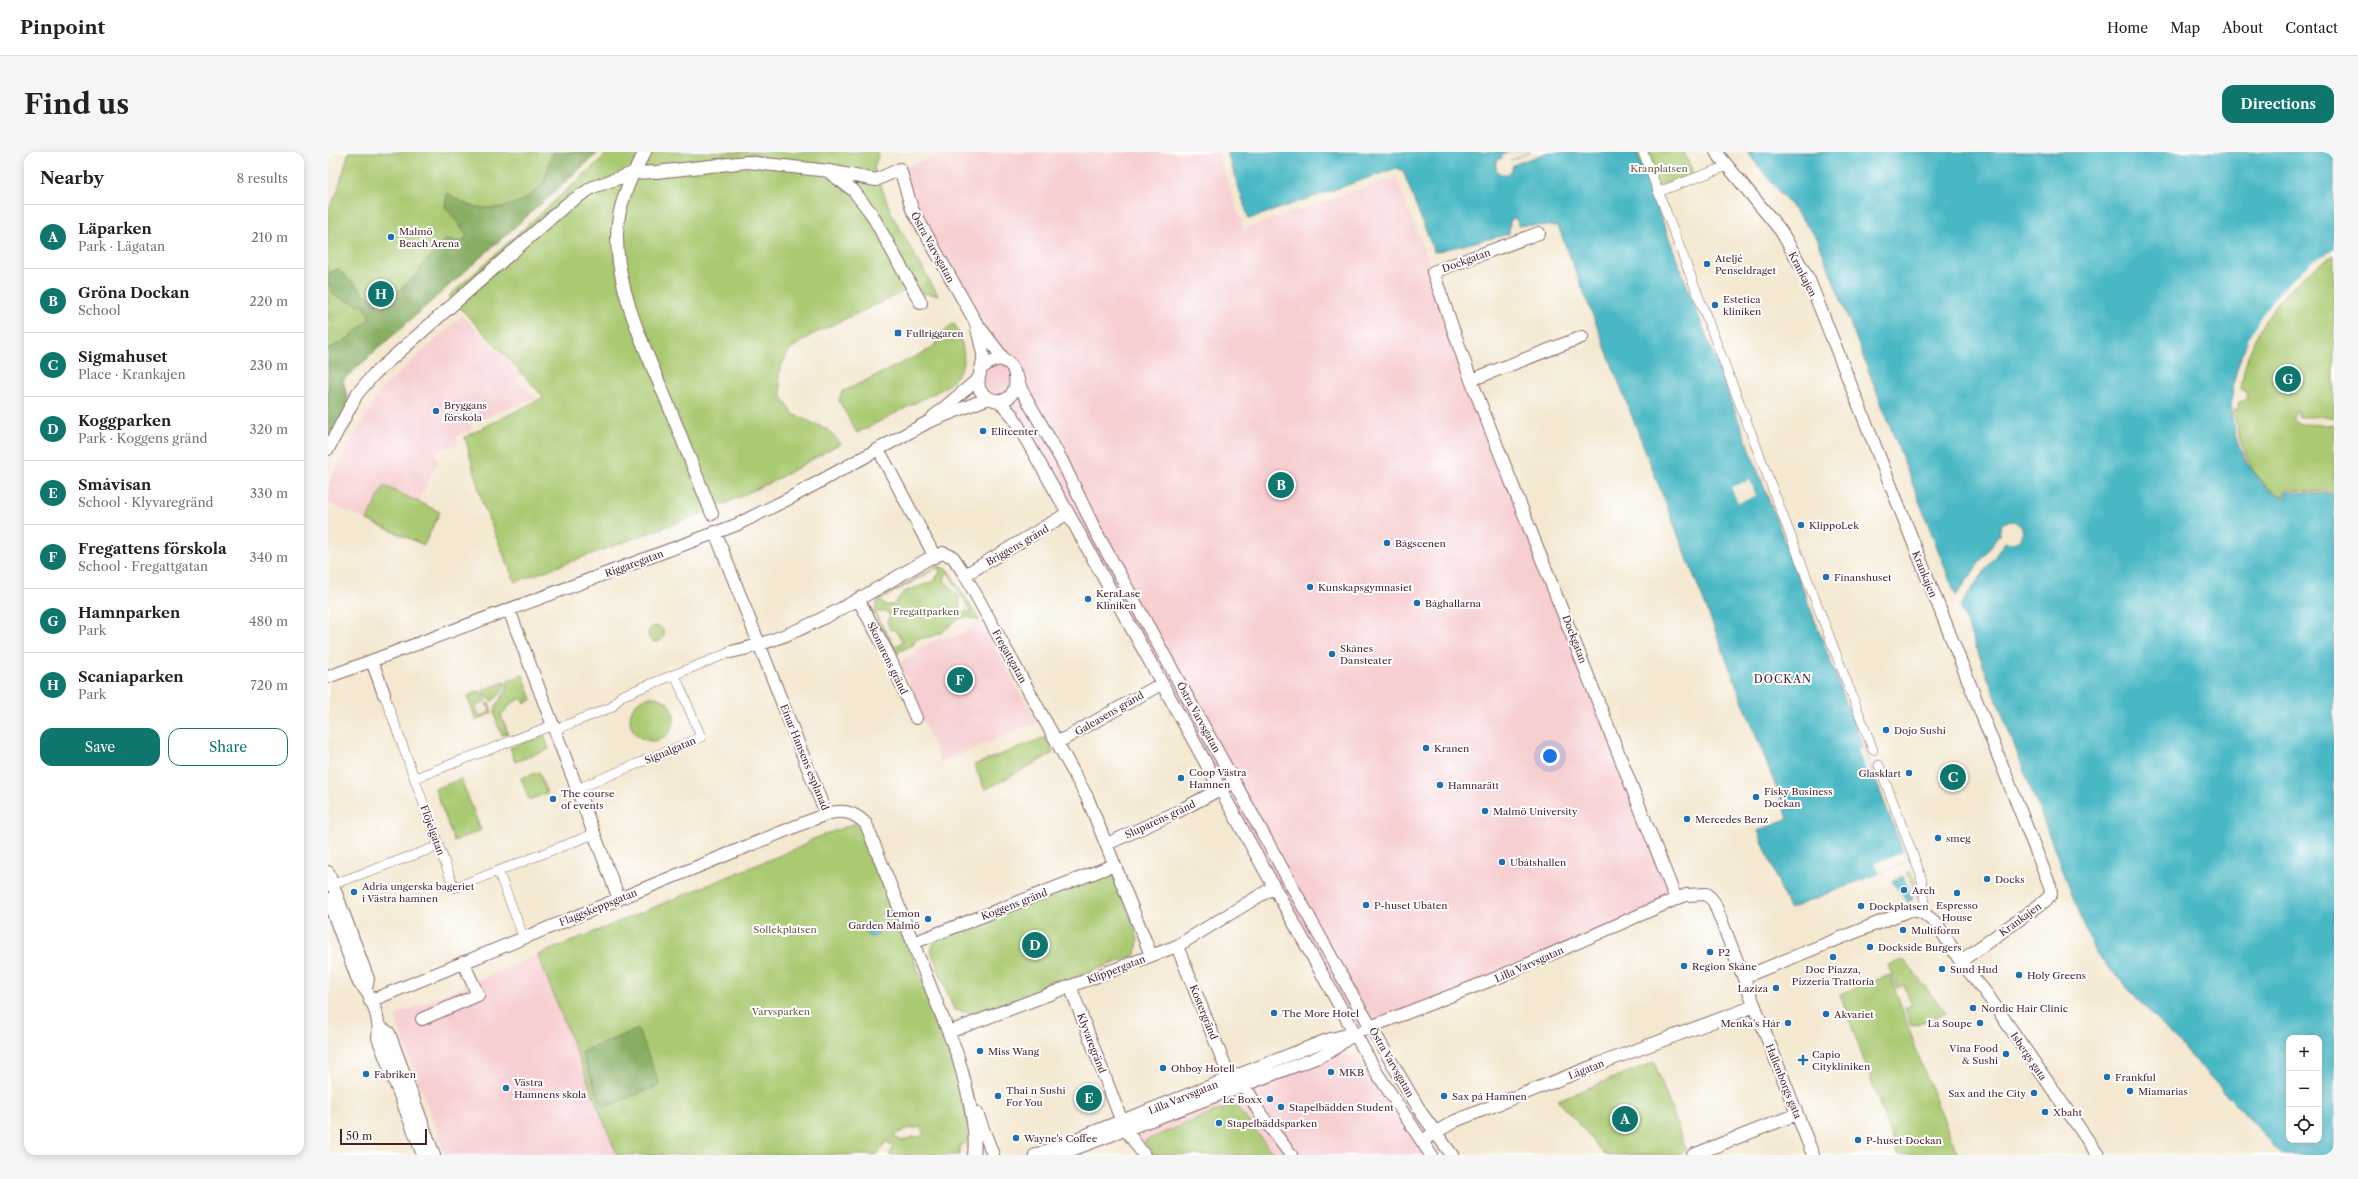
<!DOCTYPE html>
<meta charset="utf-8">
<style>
:root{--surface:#fff;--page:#f6f6f6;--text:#202124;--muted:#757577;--line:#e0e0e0;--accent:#0f766e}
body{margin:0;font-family:"Libre Caslon Text",serif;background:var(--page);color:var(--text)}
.controls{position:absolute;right:12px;bottom:12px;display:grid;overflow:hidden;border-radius:8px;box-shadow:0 2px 10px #0003}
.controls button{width:36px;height:36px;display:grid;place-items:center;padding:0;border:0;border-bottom:1px solid var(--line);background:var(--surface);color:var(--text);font:20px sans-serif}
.scale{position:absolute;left:12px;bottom:10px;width:87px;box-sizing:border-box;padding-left:4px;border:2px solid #4a1f2b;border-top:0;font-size:11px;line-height:14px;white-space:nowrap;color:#4a1f2b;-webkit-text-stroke:3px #fff;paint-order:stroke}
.you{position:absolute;left:1222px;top:604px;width:14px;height:14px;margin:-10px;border:3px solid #fff;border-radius:50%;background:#1a73e8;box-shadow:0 0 0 6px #1a73e833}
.badge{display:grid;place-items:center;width:26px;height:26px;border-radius:50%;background:var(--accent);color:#fff;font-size:13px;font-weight:700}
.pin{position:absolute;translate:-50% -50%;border:2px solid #fff;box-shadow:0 1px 4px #0006}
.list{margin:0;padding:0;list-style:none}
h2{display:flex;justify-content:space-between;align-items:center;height:52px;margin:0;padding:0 16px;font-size:17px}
h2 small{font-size:13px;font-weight:400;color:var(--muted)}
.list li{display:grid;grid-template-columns:26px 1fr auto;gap:12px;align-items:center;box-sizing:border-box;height:64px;padding:0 16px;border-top:1px solid var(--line)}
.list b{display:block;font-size:15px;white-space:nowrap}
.list p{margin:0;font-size:13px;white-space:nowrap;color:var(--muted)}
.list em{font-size:13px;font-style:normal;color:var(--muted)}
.actions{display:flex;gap:8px;padding:12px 16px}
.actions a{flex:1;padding:9px 0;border:1px solid var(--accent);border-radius:12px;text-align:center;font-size:14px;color:var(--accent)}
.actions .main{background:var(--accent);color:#fff}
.icon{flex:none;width:22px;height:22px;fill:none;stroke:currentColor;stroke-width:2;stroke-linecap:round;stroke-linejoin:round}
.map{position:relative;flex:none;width:2006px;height:1003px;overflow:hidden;border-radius:12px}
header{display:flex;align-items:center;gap:24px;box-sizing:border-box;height:56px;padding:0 20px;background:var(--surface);border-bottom:1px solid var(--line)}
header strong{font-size:19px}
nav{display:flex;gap:22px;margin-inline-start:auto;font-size:14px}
.intro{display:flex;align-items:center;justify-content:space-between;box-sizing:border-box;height:96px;padding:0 24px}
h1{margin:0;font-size:28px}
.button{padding:10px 18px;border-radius:12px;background:var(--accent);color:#fff;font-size:14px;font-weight:700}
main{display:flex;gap:24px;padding:0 24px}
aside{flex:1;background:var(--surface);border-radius:12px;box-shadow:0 2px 10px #0003}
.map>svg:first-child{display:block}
</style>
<header>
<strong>Pinpoint</strong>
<nav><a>Home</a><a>Map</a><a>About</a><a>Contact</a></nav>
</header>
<div class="intro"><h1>Find us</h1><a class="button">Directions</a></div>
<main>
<aside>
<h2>Nearby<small>8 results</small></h2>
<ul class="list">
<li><span class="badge">A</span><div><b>Läparken</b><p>Park · Lägatan</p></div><em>210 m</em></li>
<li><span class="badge">B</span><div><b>Gröna Dockan</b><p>School</p></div><em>220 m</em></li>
<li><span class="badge">C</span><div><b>Sigmahuset</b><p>Place · Krankajen</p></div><em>230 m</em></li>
<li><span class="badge">D</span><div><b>Koggparken</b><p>Park · Koggens gränd</p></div><em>320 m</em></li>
<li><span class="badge">E</span><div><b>Småvisan</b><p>School · Klyvaregränd</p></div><em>330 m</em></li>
<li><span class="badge">F</span><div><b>Fregattens förskola</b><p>School · Fregattgatan</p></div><em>340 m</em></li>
<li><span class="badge">G</span><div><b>Hamnparken</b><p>Park</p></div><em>480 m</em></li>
<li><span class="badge">H</span><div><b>Scaniaparken</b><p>Park</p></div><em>720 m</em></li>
</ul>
<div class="actions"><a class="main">Save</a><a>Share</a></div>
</aside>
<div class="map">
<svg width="2006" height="1003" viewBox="0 0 2006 1003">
<rect width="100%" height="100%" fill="#fff"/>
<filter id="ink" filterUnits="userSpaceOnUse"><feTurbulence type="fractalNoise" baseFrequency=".025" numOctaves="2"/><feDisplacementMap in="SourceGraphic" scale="8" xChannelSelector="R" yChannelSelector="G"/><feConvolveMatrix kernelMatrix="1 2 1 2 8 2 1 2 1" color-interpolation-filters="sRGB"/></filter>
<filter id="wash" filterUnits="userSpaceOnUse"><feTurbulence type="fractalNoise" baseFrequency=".012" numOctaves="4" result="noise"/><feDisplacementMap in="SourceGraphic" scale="16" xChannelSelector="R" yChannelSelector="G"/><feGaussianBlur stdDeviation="0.9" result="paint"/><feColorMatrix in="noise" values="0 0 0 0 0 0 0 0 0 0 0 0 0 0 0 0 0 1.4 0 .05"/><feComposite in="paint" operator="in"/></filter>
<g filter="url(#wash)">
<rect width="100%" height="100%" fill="#f4e8d0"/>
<path fill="#f7cfd1" d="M618 0H889L916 77 1068 25 1348 747 1027 881 684 263 661 246 651 220 647 169 584 57 572 17Z
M134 164 193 222 189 228 208 246 142 271 145 278 128 284 131 292 107 300 110 309 90 350 56 334 39 368 0 351V332L52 238Z
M652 469 709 571 612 610 569 503 573 509 586 504 588 499 607 489 617 485H628Z
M210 803 289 1003H117L68 868 70 862Z
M1015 901 1031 909 1077 976 1099 1003H820L812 993V977L998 904Z"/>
<path fill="#aaca72" stroke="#7a744e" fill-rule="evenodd" d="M21 0H262L14 227 0 252V58L9 41Z
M281 0H551L546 16 564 63 610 143 575 140 485 182 461 198 451 219 453 243 465 262 500 278 513 291 451 326 386 357 187 430 155 353 137 285 216 245 121 144Z
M1308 0H1356L1365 21 1322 37Z
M2006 103V266C1996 262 1975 267 1970 264V259H1967L1966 267 1970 272 2006 273V340L1957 338 1956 344C1925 336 1908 287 1906 258H1911V250L1916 249 1919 245 1918 239 1913 237C1919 179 1957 132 2006 103Z
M626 171C638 198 643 216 616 236L529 281 511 249 514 240 603 197 617 178Z
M56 334 112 360 96 393 39 368Z
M610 414 620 418 652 469C629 458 626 474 610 482 604 485 596 486 588 487L585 493 570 500 569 503 546 461 550 447ZM610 415 612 420 606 429 576 440 565 453H557L552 448ZM619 420H620L643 460H632L631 444 616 428ZM557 459 562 463 559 470 562 478 566 477 575 489 567 495 547 461Z
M320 482a8 8 0 1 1 16 0a8 8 0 1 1-16 0Z
M195 523 204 548 197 551 194 546 184 551 173 563 180 581 174 583C171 576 166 566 167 558 169 547 181 541 179 529Z
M177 530C177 538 171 544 164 549L157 544 155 538Z
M152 539 158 549 148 554 149 561 155 564 161 560 162 556 158 553 161 551 164 561 148 568 139 544Z
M302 567a22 22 0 1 1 44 0a22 22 0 1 1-44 0Z
M216 583 221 597 187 610 182 596Z
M717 585 725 601 657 638 646 613Z
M211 620 219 641 201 648 193 626Z
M133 627 153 678 126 689 107 637Z
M528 671 534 677 629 916 639 964 640 988 632 994V1003H561L565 996 558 989 549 1003H289L210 803 472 695 485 687ZM593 975 596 984 585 985 574 989 565 984 578 977Z
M1583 719 1593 743 1589 744 1579 721Z
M773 721 787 724 810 787 808 803 648 862 626 858 603 799 608 785Z
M1576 808 1618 861 1583 874 1577 856 1584 853 1576 833 1569 836 1560 813Z
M1562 823 1594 914 1630 1003H1570L1512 842Z
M1326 910 1358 997 1351 1003H1277L1230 948Z
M907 952 946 1003H826L816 989Z"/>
<path fill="#87ae64" stroke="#686648" d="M226 0H271L15 228 21 253 0 285V197L21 186 42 166 37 155 7 144 0 130 2 120 10 117 53 157 89 121 116 88 135 90 139 83 117 54 119 41C127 45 136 52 144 54 169 60 199 52 214 32 221 23 219 10 226 0Z
M310 877 332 933 275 956 253 900Z"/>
<path fill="#4ab8c5" stroke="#4a6c78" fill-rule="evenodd" d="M899 0H1202L1183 8 1177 5 1170 7C1163 17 1173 27 1183 20L1185 13 1220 0H1308L1579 710 1461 757 1430 679 1460 666 1230 74 1191 73 1187 66 1182 68 1181 82 1106 100 1075 19 1069 16 921 67Z
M1419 0H2006V97C1938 134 1872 236 1920 312 1929 326 1940 342 1958 345V340L2006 342V1003H1955L1767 801 1632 454 1677 390C1689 393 1696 387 1694 375L1686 369 1677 370 1673 373 1671 383 1628 444 1489 86ZM1961 886H1991V988H1961Z
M1575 724 1585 747 1580 750 1564 729Z
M537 778a7 7 0 1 1 14 0a7 7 0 1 1-14 0Z"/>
<path fill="#f4e8d0" d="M1181 0H1202L1183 8 1173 5Z
M2006 97V99L1976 119 1956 137 1933 168 1922 189 1913 213 1907 243 1906 258H1904L1907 233 1912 212 1920 188 1931 167 1946 146 1964 127 1985 109Z
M1422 328 1428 344 1410 351 1403 335Z
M1535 596 1546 625 1541 627 1530 598Z
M1575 700 1579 710 1552 721 1546 712Z"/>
</g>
<g filter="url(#ink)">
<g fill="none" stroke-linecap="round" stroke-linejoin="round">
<defs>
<path id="pedestrian" d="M1315 0 1545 598
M1330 40 1399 14
M56 542 126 736 170 719 196 786
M226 578 284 555 293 544 403 500
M1551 613 1593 724 1597 750
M87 626 225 573
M249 637 373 585 347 523
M170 719 266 682
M0 734 111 694"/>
<path id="minor" d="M317 0C302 25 290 53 289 82 288 139 319 201 340 252 355 289 369 325 384 362
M1388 0 1453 79 1481 128 1722 734 1723 742 1717 749 1633 809
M502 21 525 38 543 61 593 151
M648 172C650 182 653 192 655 202 657 217 640 236 661 246 700 264 694 183 655 215
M1254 185 1143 228 1348 747
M689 225 693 237 734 309 768 380 1027 848 1094 962 1124 1003
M1143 228 1105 120 1211 81
M670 248 684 263 740 361 1047 918 1103 1003
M605 265 649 228
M0 297 29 242 46 222 239 52 265 35 305 21 328 20 419 10 501 19 548 28 572 17 584 57 647 169 678 210
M555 306 607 405
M387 380 498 662C515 657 526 660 538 672L629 902C637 929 650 975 646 1003
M637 423 740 361
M530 447 560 502 588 566
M181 458 291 747
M403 500C474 485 537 443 600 407L615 401 625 405 637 423 759 645 823 803
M44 509 56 542
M0 525 408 373 460 347 600 270 661 246
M729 591 833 532
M779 692 849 660 898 634
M0 720 40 827 38 837
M0 747 31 831C44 842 53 869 50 886L95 1003
M585 791 786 713
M849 794 902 926C926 939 920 943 933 963 943 976 953 990 963 1003
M1416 825 1582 758 1594 760 1609 772 1631 807 1658 841 1770 1003
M742 834 794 970
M42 849 498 662
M94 867 150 843 135 810
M52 875 61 881 106 1003
M1037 877 1171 825 1348 747 1358 743 1379 742 1386 750 1485 1003
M621 880 849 794 946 735
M649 961 665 1003
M798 978 816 1003
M1100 985 1127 969 1268 913 1427 854
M707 1003 999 888 1027 881 1003 899 988 906 730 1003
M1365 1003 1469 962"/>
</defs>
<use href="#pedestrian" stroke="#866565" stroke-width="10"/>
<use href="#minor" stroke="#866565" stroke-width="14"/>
<use href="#pedestrian" stroke="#fff" stroke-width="9"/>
<use href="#minor" stroke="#fff" stroke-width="12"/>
</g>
</g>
<g fill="#1f6fb2" stroke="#fff" stroke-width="1.5">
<circle cx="63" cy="85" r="4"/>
<circle cx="1379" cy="112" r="4"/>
<circle cx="1387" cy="153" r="4"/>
<rect x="566" y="177" width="8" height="8" rx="2"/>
<circle cx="108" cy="259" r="4"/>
<circle cx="655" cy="279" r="4"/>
<circle cx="1473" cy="373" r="4"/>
<circle cx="1059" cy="391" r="4"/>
<circle cx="1498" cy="425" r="4"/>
<circle cx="982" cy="435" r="4"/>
<circle cx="760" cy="447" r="4"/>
<circle cx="1089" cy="451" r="4"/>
<circle cx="1004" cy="502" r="4"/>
<circle cx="1558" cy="578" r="4"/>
<circle cx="1098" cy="596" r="4"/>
<circle cx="1581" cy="621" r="4"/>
<circle cx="853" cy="626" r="4"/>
<circle cx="1112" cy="633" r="4"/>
<circle cx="1428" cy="645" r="4"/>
<circle cx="225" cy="647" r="4"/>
<circle cx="1157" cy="659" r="4"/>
<circle cx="1359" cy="667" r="4"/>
<circle cx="1610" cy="686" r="4"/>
<circle cx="1174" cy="710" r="4"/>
<circle cx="1659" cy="727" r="4"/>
<circle cx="1576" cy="738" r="4"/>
<circle cx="26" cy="740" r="4"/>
<circle cx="1629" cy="741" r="4"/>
<circle cx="1038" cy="753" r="4"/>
<circle cx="1533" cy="754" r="4"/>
<circle cx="600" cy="767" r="4"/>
<circle cx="1575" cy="778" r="4"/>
<circle cx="1542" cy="795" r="4"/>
<circle cx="1382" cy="800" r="4"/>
<circle cx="1505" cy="805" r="4"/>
<circle cx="1356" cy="814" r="4"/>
<circle cx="1614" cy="817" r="4"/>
<circle cx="1691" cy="823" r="4"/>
<circle cx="1448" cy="836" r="4"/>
<circle cx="1645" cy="856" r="4"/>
<circle cx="946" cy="861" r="4"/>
<circle cx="1498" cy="862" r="4"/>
<circle cx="1460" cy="871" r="4"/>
<circle cx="1652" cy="871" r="4"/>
<circle cx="652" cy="899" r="4"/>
<circle cx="1678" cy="902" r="4"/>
<path d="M1473 902h4v4h4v4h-4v4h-4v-4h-4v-4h4z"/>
<circle cx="835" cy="916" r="4"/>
<circle cx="1003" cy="920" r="4"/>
<circle cx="38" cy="922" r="4"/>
<circle cx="1779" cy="925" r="4"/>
<circle cx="178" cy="936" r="4"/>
<circle cx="1802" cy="939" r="4"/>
<circle cx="1706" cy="941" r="4"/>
<circle cx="670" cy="944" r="4"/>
<circle cx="1116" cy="944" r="4"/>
<circle cx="942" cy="947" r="4"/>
<circle cx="953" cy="955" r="4"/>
<circle cx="1717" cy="960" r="4"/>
<circle cx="891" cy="971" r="4"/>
<circle cx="688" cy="986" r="4"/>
<circle cx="1530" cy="988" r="4"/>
</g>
<g text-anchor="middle" stroke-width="4" stroke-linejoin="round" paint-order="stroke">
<g font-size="10" fill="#6c5b44" stroke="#fff">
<text x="1331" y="20">Kranplatsen</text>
<text x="598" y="463">Fregattparken</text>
<text x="457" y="781">Sollekplatsen</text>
<text x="453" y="863">Varvsparken</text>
</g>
<g font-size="10" fill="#4a1f2b" stroke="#fff" text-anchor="start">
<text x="71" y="83">Malmö<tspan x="71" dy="12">Beach Arena</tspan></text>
<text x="1387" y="110">Ateljé<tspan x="1387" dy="12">Penseldraget</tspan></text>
<text x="1395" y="151">Estetica<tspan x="1395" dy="12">kliniken</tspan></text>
<text x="578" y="185">Fullriggaren</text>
<text x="116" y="257">Bryggans<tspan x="116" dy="12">förskola</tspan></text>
<text x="663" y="283">Elitcenter</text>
<text x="1481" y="377">KlippoLek</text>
<text x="1067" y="395">Bågscenen</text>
<text x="1506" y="429">Finanshuset</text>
<text x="990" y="439">Kunskapsgymnasiet</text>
<text x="768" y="445">KeraLase<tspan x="768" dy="12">Kliniken</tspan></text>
<text x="1097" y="455">Båghallarna</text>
<text x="1012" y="500">Skånes<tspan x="1012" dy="12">Dansteater</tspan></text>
<text x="1566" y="582">Dojo Sushi</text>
<text x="1106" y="600">Kranen</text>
<text x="861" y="624">Coop Västra<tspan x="861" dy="12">Hamnen</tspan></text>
<text x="1573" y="625" text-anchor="end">Glasklart</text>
<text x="1120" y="637">Hamnarätt</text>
<text x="1436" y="643">Fisky Business<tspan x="1436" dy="12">Dockan</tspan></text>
<text x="233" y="645">The course<tspan x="233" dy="12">of events</tspan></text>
<text x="1165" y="663">Malmö University</text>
<text x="1367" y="671">Mercedes Benz</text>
<text x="1618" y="690">smeg</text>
<text x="1182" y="714">Ubåtshallen</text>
<text x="1667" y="731">Docks</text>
<text x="34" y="738">Adria ungerska bageriet<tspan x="34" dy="12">i Västra hamnen</tspan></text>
<text x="1584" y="742">Arch</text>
<text x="1046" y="757">P-huset Ubåten</text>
<text x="1629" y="757" text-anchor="middle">Espresso<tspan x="1629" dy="12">House</tspan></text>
<text x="1541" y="758">Dockplatsen</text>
<text x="592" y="765" text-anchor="end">Lemon<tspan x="592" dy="12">Garden Malmö</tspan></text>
<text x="1583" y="782">Multiform</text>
<text x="1550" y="799">Dockside Burgers</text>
<text x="1390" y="804">P2</text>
<text x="1364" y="818">Region Skåne</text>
<text x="1505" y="821" text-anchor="middle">Doc Piazza,<tspan x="1505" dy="12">Pizzeria Trattoria</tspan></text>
<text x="1622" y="821">Sund Hud</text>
<text x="1699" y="827">Holy Greens</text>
<text x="1440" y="840" text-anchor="end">Laziza</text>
<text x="1653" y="860">Nordic Hair Clinic</text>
<text x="954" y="865">The More Hotel</text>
<text x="1506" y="866">Akvariet</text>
<text x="1452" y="875" text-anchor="end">Menka's Hår</text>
<text x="1644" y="875" text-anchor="end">La Soupe</text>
<text x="1670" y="900" text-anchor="end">Vina Food<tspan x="1670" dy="12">&amp; Sushi</tspan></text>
<text x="660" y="903">Miss Wang</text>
<text x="1484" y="906">Capio<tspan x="1484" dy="12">Citykliniken</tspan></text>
<text x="843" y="920">Ohboy Hotell</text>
<text x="1011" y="924">MKB</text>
<text x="46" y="926">Fabriken</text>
<text x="1787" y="929">Frankful</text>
<text x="186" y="934">Västra<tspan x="186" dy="12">Hamnens skola</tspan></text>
<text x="678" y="942">Thai n Sushi<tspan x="678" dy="12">For You</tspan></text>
<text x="1810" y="943">Miamarias</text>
<text x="1698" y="945" text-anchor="end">Sax and the City</text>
<text x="1124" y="948">Sax på Hamnen</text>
<text x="934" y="951" text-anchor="end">Le Boxx</text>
<text x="961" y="959">Stapelbädden Student</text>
<text x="1725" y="964">Xbaht</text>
<text x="899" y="975">Stapelbäddsparken</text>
<text x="696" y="990">Wayne's Coffee</text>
<text x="1538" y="992">P-huset Dockan</text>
</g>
<g font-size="10" fill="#4a1f2b" stroke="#fff">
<text transform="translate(605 95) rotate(61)" y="4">Östra Varvsgatan</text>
<text transform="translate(1138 108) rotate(-20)" y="4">Dockgatan</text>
<text transform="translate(1475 122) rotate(63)" y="4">Krankajen</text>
<text transform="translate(689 393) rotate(-30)" y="4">Briggens gränd</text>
<text transform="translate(306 411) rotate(-20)" y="4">Riggaregatan</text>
<text transform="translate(1597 422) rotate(68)" y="4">Krankajen</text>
<text transform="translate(1247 487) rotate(69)" y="4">Dockgatan</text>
<text transform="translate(682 504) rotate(61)" y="4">Fregattgatan</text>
<text transform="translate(560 506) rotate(64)" y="4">Skonarens gränd</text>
<text transform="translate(781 561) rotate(-30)" y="4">Galeasens gränd</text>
<text transform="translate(871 565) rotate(61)" y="4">Östra Varvsgatan</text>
<text transform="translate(342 598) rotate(-23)" y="4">Signalgatan</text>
<text transform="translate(477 605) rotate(68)" y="4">Einar Hansens esplanad</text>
<text transform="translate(832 667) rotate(-25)" y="4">Sluparens gränd</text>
<text transform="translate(105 678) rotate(70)" y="4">Flöjelgatan</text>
<text transform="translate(686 752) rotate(-21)" y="4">Koggens gränd</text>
<text transform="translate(270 755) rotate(-22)" y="4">Flaggskeppsgatan</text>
<text transform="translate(1692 767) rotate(-36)" y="4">Krankajen</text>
<text transform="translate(1201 812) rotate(-24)" y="4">Lilla Varvsgatan</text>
<text transform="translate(788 817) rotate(-21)" y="4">Klippergatan</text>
<text transform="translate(876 860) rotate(68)" y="4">Kostergränd</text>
<text transform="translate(764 891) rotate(69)" y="4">Klyvaregränd</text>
<text transform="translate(1701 904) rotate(56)" y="4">Isbergs gata</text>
<text transform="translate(1064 910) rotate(60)" y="4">Östra Varvsgatan</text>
<text transform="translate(1258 917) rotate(-21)" y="4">Lägatan</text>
<text transform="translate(1456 929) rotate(68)" y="4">Hallenborgs gata</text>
<text transform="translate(855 945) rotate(-22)" y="4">Lilla Varvsgatan</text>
</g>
<g font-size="11" letter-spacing="1" fill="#4a1f2b" stroke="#fff">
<text x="1455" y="531">DOCKAN</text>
</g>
</g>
</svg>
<div class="controls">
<button>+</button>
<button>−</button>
<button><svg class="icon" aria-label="locate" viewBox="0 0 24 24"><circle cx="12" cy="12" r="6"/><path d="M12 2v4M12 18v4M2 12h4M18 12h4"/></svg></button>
</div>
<div class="scale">50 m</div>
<div class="you"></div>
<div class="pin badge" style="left:1297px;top:967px">A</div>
<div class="pin badge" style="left:953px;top:333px">B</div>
<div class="pin badge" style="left:1625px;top:625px">C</div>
<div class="pin badge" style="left:707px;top:793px">D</div>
<div class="pin badge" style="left:761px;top:946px">E</div>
<div class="pin badge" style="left:632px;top:528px">F</div>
<div class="pin badge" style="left:1960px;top:227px">G</div>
<div class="pin badge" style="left:53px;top:142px">H</div>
</div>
</main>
